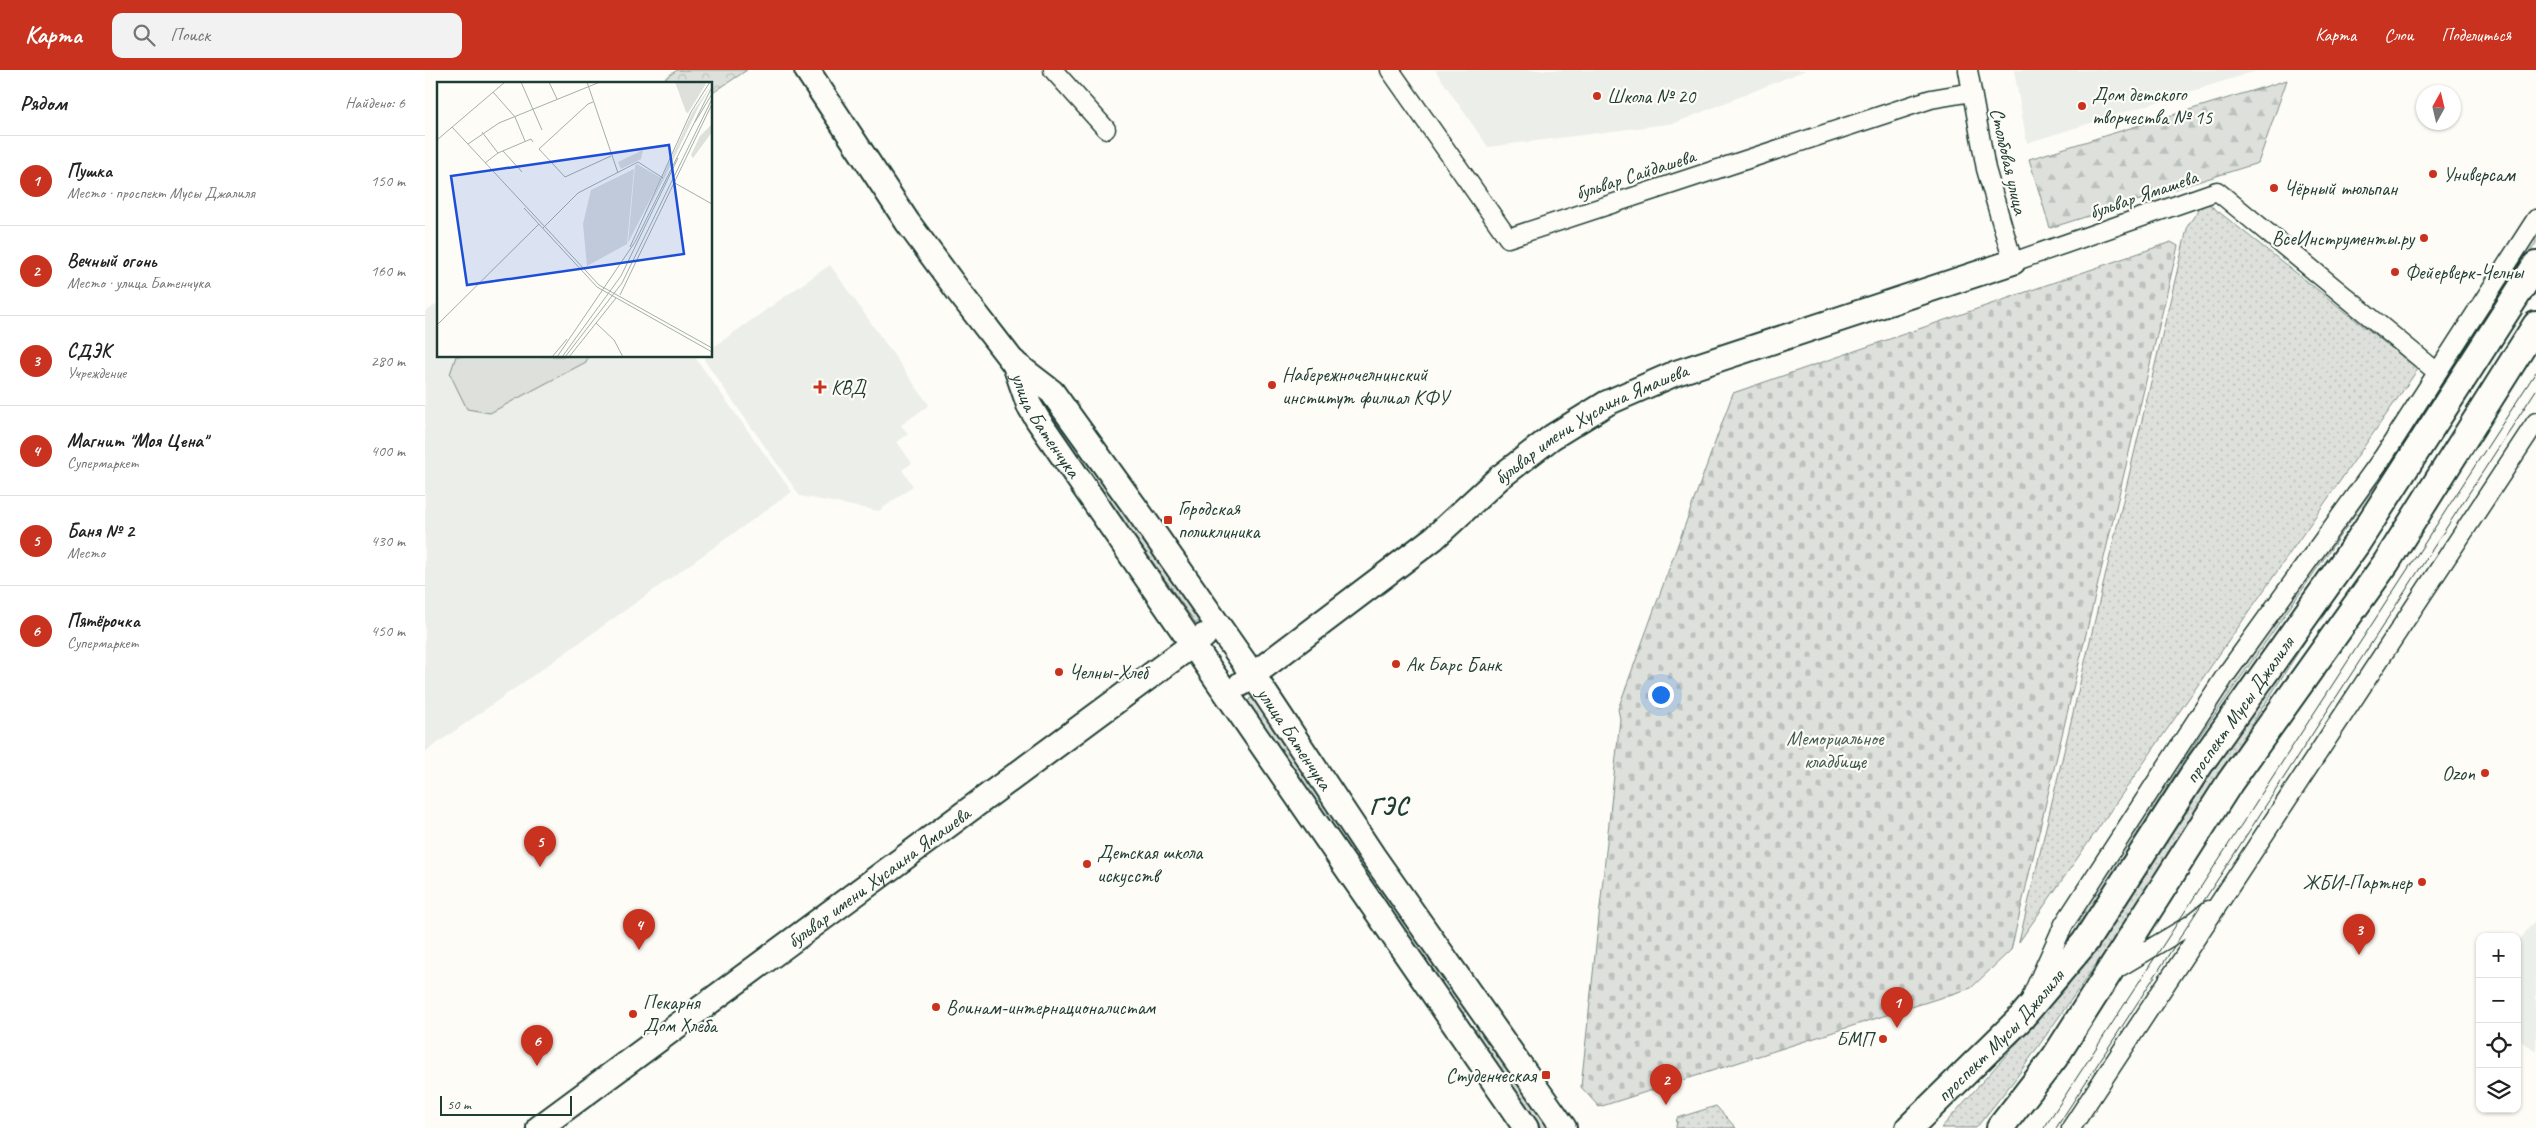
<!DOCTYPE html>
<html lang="ru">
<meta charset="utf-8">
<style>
:root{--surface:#fff;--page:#f2f2f2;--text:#222;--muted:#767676;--line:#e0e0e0;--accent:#c8321e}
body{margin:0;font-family:Caveat,sans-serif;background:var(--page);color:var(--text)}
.controls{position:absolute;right:15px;bottom:15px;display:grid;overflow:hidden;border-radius:10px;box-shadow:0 1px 4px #0004}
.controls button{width:45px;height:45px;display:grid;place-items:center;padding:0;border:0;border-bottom:1px solid var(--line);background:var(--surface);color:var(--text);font:25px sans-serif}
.compass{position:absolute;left:1991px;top:15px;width:45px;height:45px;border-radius:50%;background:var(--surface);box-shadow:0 1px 4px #0004;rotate:8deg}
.scale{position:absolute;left:15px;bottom:12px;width:132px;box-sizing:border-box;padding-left:5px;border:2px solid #1f3d34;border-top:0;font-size:14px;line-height:18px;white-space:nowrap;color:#1f3d34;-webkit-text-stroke:4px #fdfcf7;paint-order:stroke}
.you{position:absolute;left:1235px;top:624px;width:18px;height:18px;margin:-12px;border:4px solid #fff;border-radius:50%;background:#1a73e8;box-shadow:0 0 0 8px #1a73e833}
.badge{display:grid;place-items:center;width:32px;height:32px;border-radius:50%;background:var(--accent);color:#fff;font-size:16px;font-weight:700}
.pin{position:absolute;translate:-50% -41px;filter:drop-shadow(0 1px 2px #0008)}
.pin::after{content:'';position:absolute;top:26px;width:18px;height:15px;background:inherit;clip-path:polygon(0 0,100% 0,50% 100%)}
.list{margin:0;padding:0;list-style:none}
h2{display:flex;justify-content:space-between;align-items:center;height:65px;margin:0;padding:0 20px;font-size:21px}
h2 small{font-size:16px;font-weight:400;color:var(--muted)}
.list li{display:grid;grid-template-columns:32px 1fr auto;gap:15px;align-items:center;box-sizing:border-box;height:90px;padding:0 20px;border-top:1px solid var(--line)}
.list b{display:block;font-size:19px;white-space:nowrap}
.list p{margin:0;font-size:16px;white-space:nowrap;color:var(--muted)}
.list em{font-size:16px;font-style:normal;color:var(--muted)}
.icon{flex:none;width:28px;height:28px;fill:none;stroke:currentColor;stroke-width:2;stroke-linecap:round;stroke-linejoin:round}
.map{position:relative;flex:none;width:2111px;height:1058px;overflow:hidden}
header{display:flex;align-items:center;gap:30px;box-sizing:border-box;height:70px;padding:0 25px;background:var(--accent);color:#fff}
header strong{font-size:24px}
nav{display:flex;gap:28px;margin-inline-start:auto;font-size:18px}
.search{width:350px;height:45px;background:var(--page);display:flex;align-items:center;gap:12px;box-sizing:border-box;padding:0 18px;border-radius:10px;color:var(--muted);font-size:19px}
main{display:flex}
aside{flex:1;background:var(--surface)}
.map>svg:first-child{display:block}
</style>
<header>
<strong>Карта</strong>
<div class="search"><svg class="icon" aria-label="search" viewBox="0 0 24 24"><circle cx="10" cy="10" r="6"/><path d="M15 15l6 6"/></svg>Поиск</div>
<nav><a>Карта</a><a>Слои</a><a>Поделиться</a></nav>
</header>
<main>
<aside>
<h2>Рядом<small>Найдено: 6</small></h2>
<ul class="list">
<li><span class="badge">1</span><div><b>Пушка</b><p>Место · проспект Мусы Джалиля</p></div><em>150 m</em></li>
<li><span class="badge">2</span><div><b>Вечный огонь</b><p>Место · улица Батенчука</p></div><em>160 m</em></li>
<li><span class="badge">3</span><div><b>СДЭК</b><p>Учреждение</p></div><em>280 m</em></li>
<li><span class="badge">4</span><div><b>Магнит &quot;Моя Цена&quot;</b><p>Супермаркет</p></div><em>400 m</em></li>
<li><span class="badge">5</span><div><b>Баня № 2</b><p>Место</p></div><em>430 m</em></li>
<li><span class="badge">6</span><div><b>Пятёрочка</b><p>Супермаркет</p></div><em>450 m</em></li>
</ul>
</aside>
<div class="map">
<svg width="2111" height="1058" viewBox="0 0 2111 1058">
<defs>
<pattern id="grass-dots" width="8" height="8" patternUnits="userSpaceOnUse" patternTransform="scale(1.25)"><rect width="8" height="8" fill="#dde0db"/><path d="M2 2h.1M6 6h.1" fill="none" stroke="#bdc1bd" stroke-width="1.8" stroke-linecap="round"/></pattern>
<pattern id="forest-firs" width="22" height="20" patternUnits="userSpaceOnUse" patternTransform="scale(1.25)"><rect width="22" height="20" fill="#dde0db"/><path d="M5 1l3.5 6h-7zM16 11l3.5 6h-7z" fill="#bdc1bd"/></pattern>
<pattern id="cemetery-stones" width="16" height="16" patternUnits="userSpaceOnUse" patternTransform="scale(1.25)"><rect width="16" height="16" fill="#dde0db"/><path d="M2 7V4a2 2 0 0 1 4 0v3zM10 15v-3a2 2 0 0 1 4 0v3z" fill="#bdc1bd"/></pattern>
<pattern id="park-crowns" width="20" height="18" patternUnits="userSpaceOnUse" patternTransform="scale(1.25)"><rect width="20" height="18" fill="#dde0db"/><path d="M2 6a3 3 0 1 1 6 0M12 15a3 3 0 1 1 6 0" fill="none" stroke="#bdc1bd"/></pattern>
</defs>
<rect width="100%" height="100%" fill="#fdfcf7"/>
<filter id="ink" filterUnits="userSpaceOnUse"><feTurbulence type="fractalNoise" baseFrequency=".02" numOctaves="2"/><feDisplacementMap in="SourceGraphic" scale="10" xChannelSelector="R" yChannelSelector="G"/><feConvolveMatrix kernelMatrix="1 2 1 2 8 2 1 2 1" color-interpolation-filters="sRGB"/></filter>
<g filter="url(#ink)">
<path fill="#eceee9" d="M1010 0H1381L1250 53 1063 77Z
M1589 0H1834L1602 73Z
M405 195 504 335 476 355 483 364 472 372 487 393 477 400 488 416 454 441 375 426 279 290 282 286H286L287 278Z
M14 233V286H269L367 422 0 682V242Z
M2111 849V982L2092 968V873Z"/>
<path fill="url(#grass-dots)" stroke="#7e8e88" d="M1780 131 1993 299 1594 872 1763 155Z
M2111 163V173L2018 319 1774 667 1654 856V843L1768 667Z
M619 327 775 553 772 555 614 330Z
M1937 474 1940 478 1691 866 1591 1008 1551 1058H1516L1642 917Z
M825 628 828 629 1042 941 1037 943 823 633Z
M1053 959 1056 961 1123 1058H1116L1050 965V960Z
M1291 1036 1311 1058H1251L1252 1048Z"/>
<path fill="url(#forest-firs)" stroke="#7e8e88" d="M1862 10 1833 93 1625 158 1604 89Z"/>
<path fill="url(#cemetery-stones)" stroke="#7e8e88" d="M1746 172 1753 176 1586 880 1546 918 1174 1037 1156 1017 1195 649 1193 639 1308 323Z"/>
<path fill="url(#park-crowns)" stroke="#7e8e88" d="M252 0H322L286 24V14H232Z"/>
<path fill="#dde0db" stroke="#7e8e88" d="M31 286H163L161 292 65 343 42 339 25 304Z"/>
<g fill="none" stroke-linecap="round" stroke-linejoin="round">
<defs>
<path id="street" d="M628 0 681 59
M965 0 1083 168 1506 29 1547 22
M1543 0 1561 99 1588 192 1792 121 2012 302
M1688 901 1765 855 1784 840
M1607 925 1639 854 1800 606 1958 387 2111 149
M1646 1058 2111 352"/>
<g id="secondary">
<path id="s1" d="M382 0 483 153 534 222 588 292 627 322 728 462 828 605 948 786 1139 1058"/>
<path id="s2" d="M589 292 604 335 613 350 1101 1058"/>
<path id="s3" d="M816 614 1009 468 1074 408 1127 367 1182 333 1251 303 1588 192"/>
<path id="s4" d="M114 1058 779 566"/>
</g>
<g id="primary">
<path id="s5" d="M1484 1058 1596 948 1660 872 1775 694 1932 473 2111 195"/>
<path d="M1575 1058 1630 987 1805 712 1961 493 2111 255"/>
</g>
</defs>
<use href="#street" stroke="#1f3d34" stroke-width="21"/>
<use href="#secondary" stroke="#1f3d34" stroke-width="28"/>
<use href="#primary" stroke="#1f3d34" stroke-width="30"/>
<use href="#street" stroke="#fdfcf7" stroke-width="18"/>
<use href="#secondary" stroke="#fdfcf7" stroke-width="24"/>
<use href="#primary" stroke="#fdfcf7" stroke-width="26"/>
<path stroke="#1f3d34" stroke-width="1" d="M1619 1058 2111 302
M1631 1058 2111 320"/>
</g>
</g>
<g fill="#c8321e" stroke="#fdfcf7" stroke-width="2">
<circle cx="1172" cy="26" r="5"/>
<circle cx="1657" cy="36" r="5"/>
<circle cx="2008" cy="104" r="5"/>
<circle cx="1849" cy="118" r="5"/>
<circle cx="1999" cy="168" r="5"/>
<circle cx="1970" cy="202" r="5"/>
<circle cx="847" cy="315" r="5"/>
<path d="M392.5 309.5h5v5h5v5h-5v5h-5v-5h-5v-5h5z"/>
<rect x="738" y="445" width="10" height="10" rx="2.5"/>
<circle cx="971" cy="594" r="5"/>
<circle cx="634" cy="602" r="5"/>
<circle cx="2060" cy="703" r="5"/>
<circle cx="662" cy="794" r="5"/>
<circle cx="1997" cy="812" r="5"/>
<circle cx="511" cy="937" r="5"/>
<circle cx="208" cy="944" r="5"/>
<circle cx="1458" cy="969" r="5"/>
<rect x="1116" y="1000" width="10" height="10" rx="2.5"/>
</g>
<g text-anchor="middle" stroke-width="4.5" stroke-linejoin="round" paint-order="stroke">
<g font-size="20" fill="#1f3d34" stroke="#fdfcf7" text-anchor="start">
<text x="1667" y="31">Дом детского<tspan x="1667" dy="23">творчества № 15</tspan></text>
<text x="1182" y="33">Школа № 20</text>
<text x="2018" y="111">Универсам</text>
<text x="1859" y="125">Чёрный тюльпан</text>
<text x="1989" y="175" text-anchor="end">ВсеИнструменты.ру</text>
<text x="1980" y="209">Фейерверк-Челны</text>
<text x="857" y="311">Набережночелнинский<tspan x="857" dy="23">институт филиал КФУ</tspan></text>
<text x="406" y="324">КВД</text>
<text x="753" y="445">Городская<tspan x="753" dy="23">поликлиника</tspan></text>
<text x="981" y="601">Ак Барс Банк</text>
<text x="644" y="609">Челны-Хлеб</text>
<text x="2050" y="710" text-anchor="end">Ozon</text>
<text x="672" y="789">Детская школа<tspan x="672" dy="23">искусств</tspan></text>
<text x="1987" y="819" text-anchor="end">ЖБИ-Партнер</text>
<text x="218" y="939">Пекарня<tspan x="218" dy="23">Дом Хлеба</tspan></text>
<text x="521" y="944">Воинам-интернационалистам</text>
<text x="1448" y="976" text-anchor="end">БМП</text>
<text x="1111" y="1012" text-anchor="end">Студенческая</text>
</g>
<g font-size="20" fill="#1f3d34" stroke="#fdfcf7">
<text transform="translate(1584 91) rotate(77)" y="7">Столбовая улица</text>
<text transform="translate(1210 104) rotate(-18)" y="7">бульвар Сайдашева</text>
<text transform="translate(1718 124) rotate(-19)" y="7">бульвар Ямашева</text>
<text dy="7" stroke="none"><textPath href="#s2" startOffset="71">улица Батенчука</textPath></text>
<text dy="7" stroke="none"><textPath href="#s3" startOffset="438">бульвар имени Хусаина Ямашева</textPath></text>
<text dy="7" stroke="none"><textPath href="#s5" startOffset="535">проспект Мусы Джалиля</textPath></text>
<text dy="7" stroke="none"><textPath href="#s1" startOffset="830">улица Батенчука</textPath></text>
<text dy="7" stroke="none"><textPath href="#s4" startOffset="422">бульвар имени Хусаина Ямашева</textPath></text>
<text dy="7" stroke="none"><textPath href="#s5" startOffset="130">проспект Мусы Джалиля</textPath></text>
</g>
<g font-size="20" fill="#455e55" stroke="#fdfcf7">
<text x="1410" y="675">Мемориальное<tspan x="1410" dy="23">кладбище</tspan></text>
</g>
<g font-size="25" font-weight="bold" letter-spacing="1" fill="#1f3d34" stroke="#fdfcf7">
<text x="964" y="744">ГЭС</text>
</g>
</g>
<g transform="translate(12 12)">
<rect width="275" height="275" fill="#fdfcf7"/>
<path d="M275 2 262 24 227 97 206 137 255 31ZM200 82 224 96 191 161 198 84Z" fill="#dde0db"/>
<path d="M275 42V50L256 76 254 73 263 54ZM206 68 204 77 184 87 181 80Z" fill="#dde0db"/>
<path d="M197 87 190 162 150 184 146 142 154 108Z" fill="#dde0db"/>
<path d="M238 0H270L251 31 249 30Z" fill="#dde0db"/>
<path fill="none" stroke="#a4b0a9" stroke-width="1" d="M84 0 105 48M112 0 120 17M150 0 181 91M56 10 78 35 88 59M156 20 151 22 102 67 128 95 174 74M258 40 275 12M15 45 162 203 275 266M45 50 61 71M0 58 68 0M31 62 62 41 163 0M66 69 85 90M48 81 61 71 94 57 96 60M236 100 275 122M87 126 160 205 275 270M106 146 141 111 201 80 226 96M193 165 254 30 273 0M183 213 275 22M159 241 177 258 186 275M0 243 102 142M115 275 130 257M120 275 198 160 275 5M125 275 184 194 241 76M128 275 185 201 275 17M132 275 179 216"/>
<path fill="#1d4ed8" fill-opacity="0.15" stroke="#1d4ed8" stroke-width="2.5" d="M232 63 247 172 30 203 14 94Z"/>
<rect width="275" height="275" fill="none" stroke="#1f3d34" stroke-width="2.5"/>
</g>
</svg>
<div class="controls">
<button>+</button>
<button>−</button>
<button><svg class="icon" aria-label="locate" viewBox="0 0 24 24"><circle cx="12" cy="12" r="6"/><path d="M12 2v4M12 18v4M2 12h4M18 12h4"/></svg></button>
<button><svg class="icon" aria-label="layers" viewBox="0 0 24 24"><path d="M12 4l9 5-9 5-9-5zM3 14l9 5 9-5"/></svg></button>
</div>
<svg class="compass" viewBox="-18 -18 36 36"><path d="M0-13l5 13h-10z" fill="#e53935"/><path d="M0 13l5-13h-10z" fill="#767676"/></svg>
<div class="scale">50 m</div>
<div class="you"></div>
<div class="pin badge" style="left:1472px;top:958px">1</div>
<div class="pin badge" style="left:1241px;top:1035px">2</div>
<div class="pin badge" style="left:1934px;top:885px">3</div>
<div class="pin badge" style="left:214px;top:880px">4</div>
<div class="pin badge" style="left:115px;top:797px">5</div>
<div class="pin badge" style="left:112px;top:996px">6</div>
</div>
</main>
